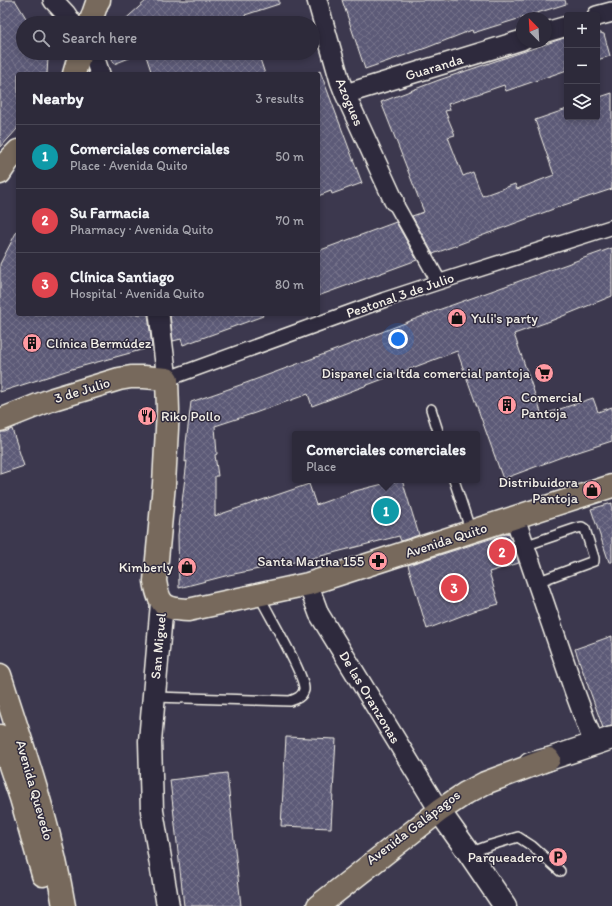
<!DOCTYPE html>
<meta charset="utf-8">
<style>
:root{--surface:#2d2a3a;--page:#393645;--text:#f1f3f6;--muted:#a7a7af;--line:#484654;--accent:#ff9aa2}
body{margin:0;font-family:Itim,sans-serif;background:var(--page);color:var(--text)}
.controls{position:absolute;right:12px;top:12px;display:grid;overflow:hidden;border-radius:4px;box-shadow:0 2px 6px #0003}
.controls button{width:36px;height:36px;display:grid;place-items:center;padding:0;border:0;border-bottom:1px solid var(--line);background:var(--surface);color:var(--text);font:20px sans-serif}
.compass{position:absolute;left:516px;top:12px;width:36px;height:36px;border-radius:50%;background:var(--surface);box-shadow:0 2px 6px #0003;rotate:336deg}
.you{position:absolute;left:398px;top:339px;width:14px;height:14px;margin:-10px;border:3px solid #fff;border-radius:50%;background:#1a73e8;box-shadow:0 0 0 6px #1a73e833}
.badge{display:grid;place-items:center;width:26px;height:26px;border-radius:50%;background:var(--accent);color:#fff;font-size:13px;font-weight:700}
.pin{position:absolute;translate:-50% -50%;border:2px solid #fff;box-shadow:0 1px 4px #0006}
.popup{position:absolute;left:292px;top:431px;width:188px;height:52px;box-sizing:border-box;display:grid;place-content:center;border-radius:4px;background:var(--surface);filter:drop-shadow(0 1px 3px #0005);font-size:13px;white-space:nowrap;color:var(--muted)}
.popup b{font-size:15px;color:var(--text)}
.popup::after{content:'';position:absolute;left:50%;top:100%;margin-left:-8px;border:8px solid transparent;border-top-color:var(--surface)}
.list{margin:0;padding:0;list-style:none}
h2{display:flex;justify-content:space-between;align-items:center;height:52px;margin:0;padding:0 16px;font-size:17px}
h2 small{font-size:13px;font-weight:400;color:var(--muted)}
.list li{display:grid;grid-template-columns:26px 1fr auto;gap:12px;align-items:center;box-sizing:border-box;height:64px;padding:0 16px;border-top:1px solid var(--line)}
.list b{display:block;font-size:15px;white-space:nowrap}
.list p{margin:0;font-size:13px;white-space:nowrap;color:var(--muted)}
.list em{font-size:13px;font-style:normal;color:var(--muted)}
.icon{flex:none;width:22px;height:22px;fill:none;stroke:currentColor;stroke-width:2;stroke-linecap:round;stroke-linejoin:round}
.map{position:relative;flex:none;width:612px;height:906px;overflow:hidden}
.search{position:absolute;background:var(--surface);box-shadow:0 2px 6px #0003;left:16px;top:16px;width:304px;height:44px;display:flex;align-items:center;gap:10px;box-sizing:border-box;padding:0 14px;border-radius:22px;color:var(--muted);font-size:15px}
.panel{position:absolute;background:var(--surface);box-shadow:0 2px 6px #0003;left:16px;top:72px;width:304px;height:244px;border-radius:4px}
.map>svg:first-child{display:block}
</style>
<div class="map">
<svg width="612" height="906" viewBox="0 0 612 906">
<defs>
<pattern id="building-cross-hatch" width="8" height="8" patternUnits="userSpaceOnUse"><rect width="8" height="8" fill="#5c5a77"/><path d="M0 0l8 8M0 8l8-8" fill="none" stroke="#74728a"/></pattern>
</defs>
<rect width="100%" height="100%" fill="#3c384e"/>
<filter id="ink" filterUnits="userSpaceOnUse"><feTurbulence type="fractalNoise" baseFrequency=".025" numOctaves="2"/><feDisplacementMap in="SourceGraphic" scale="8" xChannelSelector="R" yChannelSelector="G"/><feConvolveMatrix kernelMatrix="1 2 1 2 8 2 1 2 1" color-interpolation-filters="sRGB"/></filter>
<g filter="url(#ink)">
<path fill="url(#building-cross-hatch)" stroke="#f4f1e8" d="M0 0H15L29 23H23V53H46L48 57 47 74H18V128L0 148Z
M147 0H279V4L245 15 248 23H121Z
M342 0H565L566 4 473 33 472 30 426 48 365 69Z
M597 32 604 34 610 56 597 60Z
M567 37V70L506 91 504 85 448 104 450 110 445 111 455 135 448 137 463 176 473 172 482 196 515 184 517 189 554 175 535 120 567 109V117H597V98L612 93V189L564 205 433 254 412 216 424 212 381 102 439 80Z
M110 53H142L114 64Z
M145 53H258L265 74H152Z
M320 71 362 183 332 194 331 191 318 196V72Z
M396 222 417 260 318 296V251Z
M18 229V314H148L152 347 72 369 0 392V264Z
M612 248V296L553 320 514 334 542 415 593 398 598 412 612 407V441L575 453V452L503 479 457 351 312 406 308 394 255 413 215 426 217 454 215 455 218 476H215V516L309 484 316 505 355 491 399 480H402L419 535 401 541 399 536 309 559 229 575 179 588 178 535 187 461 185 462 186 443 191 402 246 383 338 349 441 309Z
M170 314H262L263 316 183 345 181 339 173 341Z
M12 429 24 466 0 474V432H5Z
M612 503V562H609L591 509Z
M509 533 519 563 489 572 499 604 474 611 427 629 408 565Z
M612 636V726L603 728 575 649Z
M286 737 336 739 331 828 281 826Z
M227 773 241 906H184L170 780Z"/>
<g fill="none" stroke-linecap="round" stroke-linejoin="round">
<defs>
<path id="service" d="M431 409 439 434
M454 480 471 532
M524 546 577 528 582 527 585 529 594 558V561L591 562 545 579 536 581
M154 697 290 701C296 699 302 697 304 690 306 676 267 612 259 595
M469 853 491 845 518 837 532 846 560 871"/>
<path id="pedestrian" d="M394 201 439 282
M167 379 384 300 439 282 612 227"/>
<path id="minor" d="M53 0 66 14 72 23
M317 0 340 81 345 94 394 201
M597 16 612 12
M546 32 567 26
M91 53 96 62 100 74
M345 94 391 80 522 40
M159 314 167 379
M515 518 574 690 594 744
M308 584 319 614 437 807"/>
<path id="tertiary" d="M162 603 150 741 152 811 168 906
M530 764 549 759 612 738
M442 815 469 853 505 906"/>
<path id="primary" d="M90 23 97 3 99 0
M74 74 80 53
M0 173 8 161 18 151
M0 420 53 399 119 379 131 377H144L167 379 168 410 164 484 155 581C159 606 165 609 188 610L308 584 612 486
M0 675C24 751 51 827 64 906
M0 736 21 798 43 875
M318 906 439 811 466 793 485 783 549 759"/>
</defs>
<use href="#service" stroke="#f4f1e8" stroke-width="12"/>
<use href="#pedestrian" stroke="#f4f1e8" stroke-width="17"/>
<use href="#minor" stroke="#f4f1e8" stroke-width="22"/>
<use href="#tertiary" stroke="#f4f1e8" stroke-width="25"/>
<use href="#primary" stroke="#f4f1e8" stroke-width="25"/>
<use href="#service" stroke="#2f2a3d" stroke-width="9"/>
<use href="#pedestrian" stroke="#2f2a3d" stroke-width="14"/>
<use href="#minor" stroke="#2f2a3d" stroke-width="19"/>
<use href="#tertiary" stroke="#2f2a3d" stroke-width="22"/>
<use href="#primary" stroke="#77695c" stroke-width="22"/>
</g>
</g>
<defs>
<symbol id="shop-disc" viewBox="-11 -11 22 22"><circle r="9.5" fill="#ff9aa2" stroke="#2f2a3d"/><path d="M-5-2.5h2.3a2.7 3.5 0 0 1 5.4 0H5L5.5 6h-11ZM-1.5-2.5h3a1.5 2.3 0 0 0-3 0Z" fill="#111"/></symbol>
<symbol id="building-disc" viewBox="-11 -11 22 22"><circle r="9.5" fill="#ff9aa2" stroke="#2f2a3d"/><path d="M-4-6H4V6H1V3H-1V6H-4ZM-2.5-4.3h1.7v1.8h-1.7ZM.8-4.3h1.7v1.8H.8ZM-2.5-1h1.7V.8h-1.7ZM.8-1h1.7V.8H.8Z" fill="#111"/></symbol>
<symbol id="supermarket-disc" viewBox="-11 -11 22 22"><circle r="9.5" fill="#ff9aa2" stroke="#2f2a3d"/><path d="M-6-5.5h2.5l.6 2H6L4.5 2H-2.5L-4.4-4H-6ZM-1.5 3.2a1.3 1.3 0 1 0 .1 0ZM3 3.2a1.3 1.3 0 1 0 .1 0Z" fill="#111"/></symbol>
<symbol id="restaurant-disc" viewBox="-11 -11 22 22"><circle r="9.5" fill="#ff9aa2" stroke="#2f2a3d"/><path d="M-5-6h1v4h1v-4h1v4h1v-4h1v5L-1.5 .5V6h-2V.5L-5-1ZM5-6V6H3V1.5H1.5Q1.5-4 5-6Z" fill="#111"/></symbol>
<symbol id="pharmacy-disc" viewBox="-11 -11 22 22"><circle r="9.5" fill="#ff9aa2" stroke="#2f2a3d"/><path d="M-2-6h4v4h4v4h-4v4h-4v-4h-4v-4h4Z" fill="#111"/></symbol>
<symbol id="parking-disc" viewBox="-11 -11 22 22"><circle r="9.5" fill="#ff9aa2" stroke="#2f2a3d"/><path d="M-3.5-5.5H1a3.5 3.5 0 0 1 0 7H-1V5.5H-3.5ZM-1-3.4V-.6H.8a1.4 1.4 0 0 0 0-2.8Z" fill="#111"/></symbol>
</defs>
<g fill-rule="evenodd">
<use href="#shop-disc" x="446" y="307" width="22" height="22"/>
<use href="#building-disc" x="21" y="332" width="22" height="22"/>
<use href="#supermarket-disc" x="533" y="362" width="22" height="22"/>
<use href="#building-disc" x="496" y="394" width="22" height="22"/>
<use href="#restaurant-disc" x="136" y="405" width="22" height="22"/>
<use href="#shop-disc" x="581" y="479" width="22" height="22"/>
<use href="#pharmacy-disc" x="367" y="550" width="22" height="22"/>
<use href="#shop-disc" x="176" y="556" width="22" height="22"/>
<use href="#parking-disc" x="547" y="846" width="22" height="22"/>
</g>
<g text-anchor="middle" stroke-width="3" stroke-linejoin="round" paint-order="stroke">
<g font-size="14" fill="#f4f1e8" stroke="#2f2a3d">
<text transform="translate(434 67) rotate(-17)" y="5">Guaranda</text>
<text transform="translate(350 102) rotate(67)" y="5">Azogues</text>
<text transform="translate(400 295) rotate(-19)" y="5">Peatonal 3 de Julio</text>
<text transform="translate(82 390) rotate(-17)" y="5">3 de Julio</text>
<text transform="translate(446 540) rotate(-18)" y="5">Avenida Quito</text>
<text transform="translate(158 646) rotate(-85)" y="5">San Miguel</text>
<text transform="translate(370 697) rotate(59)" y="5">De las Oranzonas</text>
<text transform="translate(35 790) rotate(74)" y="5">Avenida Quevedo</text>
<text transform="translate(413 827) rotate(-37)" y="5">Avenida Galápagos</text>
</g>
<g font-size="14" fill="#f4f1e8" stroke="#2f2a3d" text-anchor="end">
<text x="471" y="323" text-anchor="start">Yuli's party</text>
<text x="46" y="348" text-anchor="start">Clínica Bermúdez</text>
<text x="530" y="378">Dispanel cia ltda comercial pantoja</text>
<text x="521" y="402" text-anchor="start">Comercial<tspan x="521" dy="16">Pantoja</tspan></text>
<text x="161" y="421" text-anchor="start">Riko Pollo</text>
<text x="578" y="487">Distribuidora<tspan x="578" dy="16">Pantoja</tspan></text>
<text x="364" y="566">Santa Martha 155</text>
<text x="173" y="572">Kimberly</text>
<text x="544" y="862">Parqueadero</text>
</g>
</g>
</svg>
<div class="controls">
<button>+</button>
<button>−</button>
<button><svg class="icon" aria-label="layers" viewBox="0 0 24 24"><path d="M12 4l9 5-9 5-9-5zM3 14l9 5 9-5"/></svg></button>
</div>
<svg class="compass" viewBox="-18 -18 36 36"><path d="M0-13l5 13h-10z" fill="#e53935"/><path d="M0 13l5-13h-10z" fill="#a7a7af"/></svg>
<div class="you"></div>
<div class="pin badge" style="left:386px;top:511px;background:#0f9aa8">1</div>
<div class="popup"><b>Comerciales comerciales</b>Place</div>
<div class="pin badge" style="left:502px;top:552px;background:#e0444e">2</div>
<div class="pin badge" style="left:454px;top:588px;background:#e0444e">3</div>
<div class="search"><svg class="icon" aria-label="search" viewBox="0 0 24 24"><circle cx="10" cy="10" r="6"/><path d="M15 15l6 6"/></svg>Search here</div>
<section class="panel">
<h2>Nearby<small>3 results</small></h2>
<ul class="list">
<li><span class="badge" style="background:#0f9aa8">1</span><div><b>Comerciales comerciales</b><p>Place · Avenida Quito</p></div><em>50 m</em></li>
<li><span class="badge" style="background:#e0444e">2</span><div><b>Su Farmacia</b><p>Pharmacy · Avenida Quito</p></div><em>70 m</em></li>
<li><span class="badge" style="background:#e0444e">3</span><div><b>Clínica Santiago</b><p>Hospital · Avenida Quito</p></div><em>80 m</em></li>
</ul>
</section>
</div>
